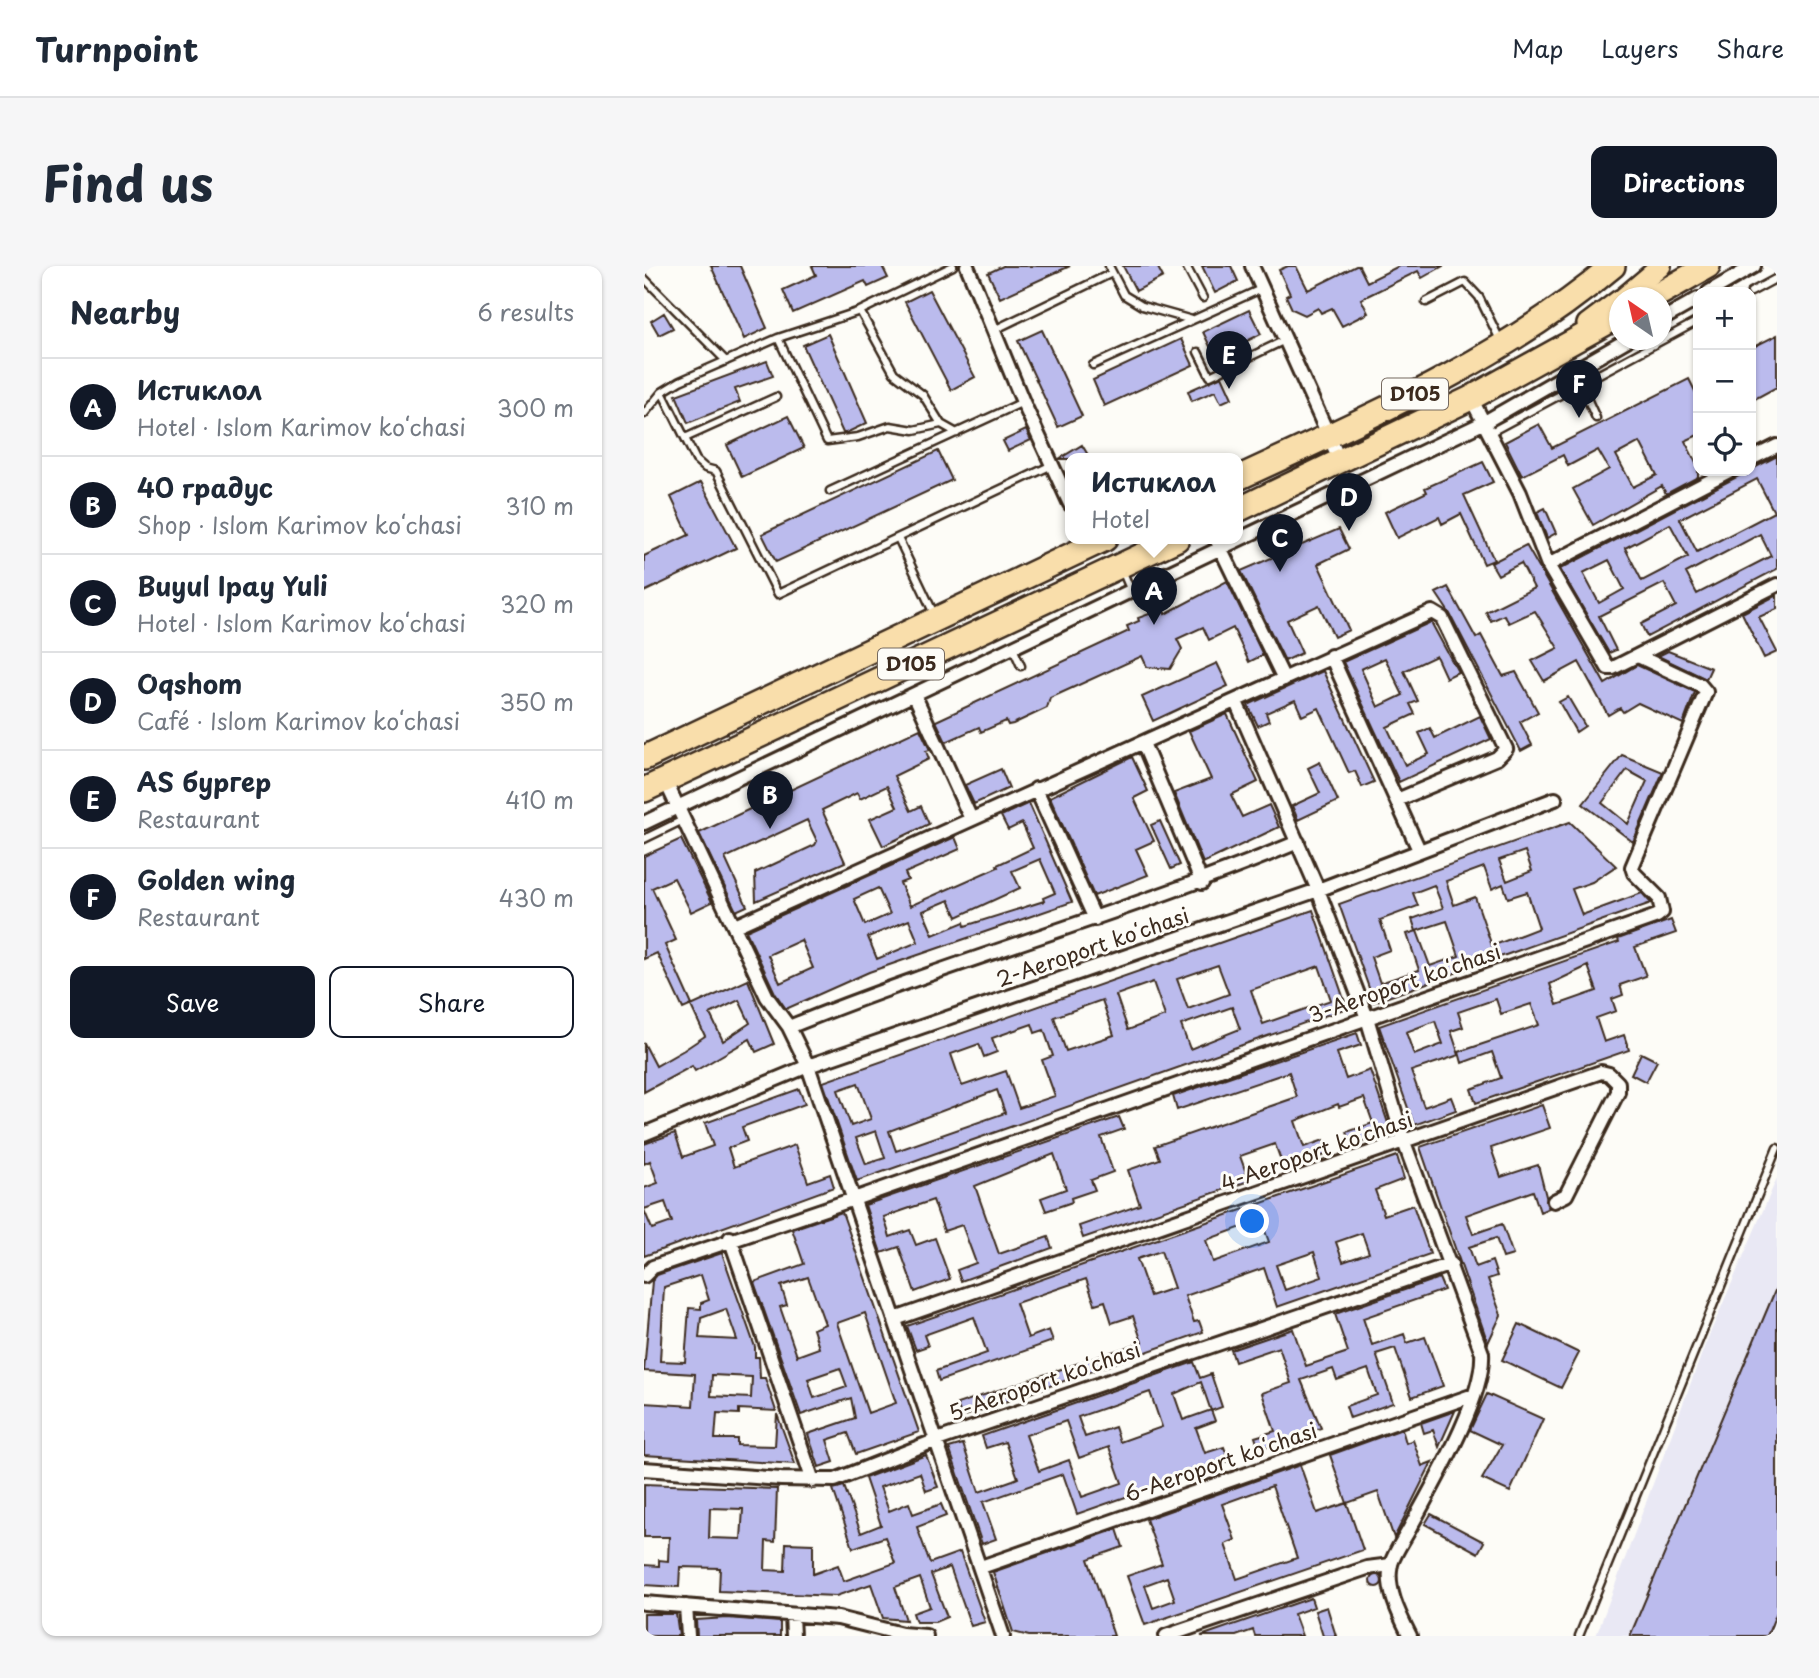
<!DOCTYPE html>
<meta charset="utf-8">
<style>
:root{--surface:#fff;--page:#f6f6f7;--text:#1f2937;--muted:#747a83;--line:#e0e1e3;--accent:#111827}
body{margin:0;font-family:"Playpen Sans",sans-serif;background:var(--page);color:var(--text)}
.controls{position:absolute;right:21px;top:21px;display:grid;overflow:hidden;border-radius:14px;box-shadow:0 2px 5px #0004}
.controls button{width:63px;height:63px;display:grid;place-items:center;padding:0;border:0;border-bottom:2px solid var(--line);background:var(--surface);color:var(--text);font:35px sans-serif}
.compass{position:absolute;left:965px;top:21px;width:63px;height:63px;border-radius:50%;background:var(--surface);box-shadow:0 2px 5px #0004;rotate:326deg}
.you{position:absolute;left:609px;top:956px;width:24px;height:24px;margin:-18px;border:5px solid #fff;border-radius:50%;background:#1a73e8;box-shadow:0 0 0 10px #1a73e833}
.badge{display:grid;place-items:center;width:46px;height:46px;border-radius:50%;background:var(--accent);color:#fff;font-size:23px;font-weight:700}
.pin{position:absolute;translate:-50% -58px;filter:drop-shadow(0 2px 4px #0008)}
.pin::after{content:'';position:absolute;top:37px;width:24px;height:21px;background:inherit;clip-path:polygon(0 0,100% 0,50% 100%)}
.popup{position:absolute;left:421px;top:187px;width:178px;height:91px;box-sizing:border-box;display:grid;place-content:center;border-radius:14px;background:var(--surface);filter:drop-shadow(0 2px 5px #0005);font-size:23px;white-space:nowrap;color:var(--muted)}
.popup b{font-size:26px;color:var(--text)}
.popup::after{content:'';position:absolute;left:50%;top:100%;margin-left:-14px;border:14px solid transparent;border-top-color:var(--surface)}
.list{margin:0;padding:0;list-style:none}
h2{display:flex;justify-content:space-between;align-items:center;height:91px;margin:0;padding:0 28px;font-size:30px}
h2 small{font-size:23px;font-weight:400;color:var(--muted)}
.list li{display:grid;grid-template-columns:46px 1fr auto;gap:21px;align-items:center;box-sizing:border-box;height:98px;padding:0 28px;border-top:2px solid var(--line)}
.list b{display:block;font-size:26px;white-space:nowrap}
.list p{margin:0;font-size:23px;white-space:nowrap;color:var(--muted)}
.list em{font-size:23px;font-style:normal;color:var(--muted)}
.actions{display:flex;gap:14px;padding:21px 28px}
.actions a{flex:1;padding:16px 0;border:2px solid var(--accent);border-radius:14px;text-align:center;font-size:24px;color:var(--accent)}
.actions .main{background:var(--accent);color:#fff}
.icon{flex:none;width:38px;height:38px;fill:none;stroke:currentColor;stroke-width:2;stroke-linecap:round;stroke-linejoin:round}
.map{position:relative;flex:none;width:1133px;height:1370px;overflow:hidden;border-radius:14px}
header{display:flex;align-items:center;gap:42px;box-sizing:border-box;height:98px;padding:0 35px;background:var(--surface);border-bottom:2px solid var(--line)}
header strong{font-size:33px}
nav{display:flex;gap:38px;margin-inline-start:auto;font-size:24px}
.intro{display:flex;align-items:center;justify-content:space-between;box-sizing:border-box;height:168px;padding:0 42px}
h1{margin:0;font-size:49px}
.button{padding:18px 32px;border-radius:14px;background:var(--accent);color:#fff;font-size:24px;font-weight:700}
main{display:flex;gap:42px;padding:0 42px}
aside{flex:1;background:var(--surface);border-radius:14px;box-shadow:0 2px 5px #0004}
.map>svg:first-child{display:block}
</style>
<header>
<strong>Turnpoint</strong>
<nav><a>Map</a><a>Layers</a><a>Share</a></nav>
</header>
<div class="intro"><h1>Find us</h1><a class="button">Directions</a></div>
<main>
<aside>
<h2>Nearby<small>6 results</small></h2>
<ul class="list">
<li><span class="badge">A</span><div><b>Истиклол</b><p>Hotel · Islom Karimov koʻchasi</p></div><em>300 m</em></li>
<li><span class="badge">B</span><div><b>40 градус</b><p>Shop · Islom Karimov koʻchasi</p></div><em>310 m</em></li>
<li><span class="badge">C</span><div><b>Buyul Ipay Yuli</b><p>Hotel · Islom Karimov koʻchasi</p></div><em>320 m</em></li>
<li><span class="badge">D</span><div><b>Oqshom</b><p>Café · Islom Karimov koʻchasi</p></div><em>350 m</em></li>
<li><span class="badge">E</span><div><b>AS бургер</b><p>Restaurant</p></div><em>410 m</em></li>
<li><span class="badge">F</span><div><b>Golden wing</b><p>Restaurant</p></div><em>430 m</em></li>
</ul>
<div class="actions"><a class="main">Save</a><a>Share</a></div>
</aside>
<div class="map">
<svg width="1133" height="1370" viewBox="0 0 1133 1370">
<rect width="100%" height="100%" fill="#fdfcf7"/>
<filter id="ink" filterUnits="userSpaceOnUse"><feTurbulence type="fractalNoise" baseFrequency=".0143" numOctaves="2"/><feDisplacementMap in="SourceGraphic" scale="14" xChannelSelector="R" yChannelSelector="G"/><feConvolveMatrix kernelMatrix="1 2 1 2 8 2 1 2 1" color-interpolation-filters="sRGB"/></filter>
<g filter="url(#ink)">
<path fill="#e9e8f4" d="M1133 912V1370H952L1061 1079Z"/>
<path fill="#bbbbed" stroke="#3b2a1e" stroke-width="2" fill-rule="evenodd" d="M67 0H96L123 62 100 73Z
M168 0H238L244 12 224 21 221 15 149 47 139 24 172 9Z
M359 0H426L356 32 344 7Z
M479 0H513L519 11 492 25Z
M558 0H587L594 15 571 27Z
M644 0H652L664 24 712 0H715L723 16 755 0H799L778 12 774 5 717 33 724 47 698 60 688 42 677 47 674 42 661 49 648 43 642 30 646 28 635 4Z
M285 24 331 111 307 124 261 36Z
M605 44 617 68 571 91 559 66Z
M20 47 29 62 15 69 7 55Z
M398 64 438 150 414 161 374 75Z
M184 68 223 157 202 167H199L159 79Z
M1133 69V121L1107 135V82Z
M537 73 549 99 460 140 449 114Z
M123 95 129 110 91 123 96 136 44 157 32 129Z
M578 110 588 132 577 137 571 125 548 135 544 125Z
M1045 113 1054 131V169L1041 175 1054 201V211L1022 228 1018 220 949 259 929 223 965 203 954 184 924 200 919 189 878 210 861 176 895 158 908 182ZM996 176 1013 209 989 221 972 189Z
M144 150 160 182 98 211 83 179Z
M382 164 387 174 364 185 359 175Z
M438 179 444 189 438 193H415Z
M294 185 308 214 132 296 118 268Z
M1133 190V303L1003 371 997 358 1032 340 1020 317 955 350 972 384 965 387 916 303ZM1113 213 1130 246 1053 286 1036 253ZM1026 258 1044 291 998 315 981 282ZM1116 268 1127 290 1053 328 1042 307ZM965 294 980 323 955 337 939 307Z
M839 196 849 216 820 229 850 294 840 298 817 248 798 258 795 251 753 272 741 246 783 226 781 222Z
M57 216 92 282 0 326V290L45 269 27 231Z
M901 242 912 267 903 272 893 246Z
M695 263 705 283 674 298 705 364 690 371 675 339 643 354 658 387 641 395 597 305Z
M882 279 961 418 993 399 1051 426 1039 458 994 437 979 446 976 442 964 449 935 396 900 415 888 395 914 382 891 345 865 357 860 349 847 355 842 346 890 322 877 297 854 309 847 297Z
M583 315 619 389 605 396 589 362 565 374 559 361 533 373 538 383 526 403 503 401 498 390 406 432 403 442 369 458 364 459 362 455 337 466 335 461 302 476 292 455 485 365 483 360 495 355 494 352 519 343 521 348Z
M804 321 832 372 837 369 859 410 872 406 894 446 876 456 888 479 877 485 806 348 792 327Z
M1133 329V343L1115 351 1133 386 1120 392 1098 347Z
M787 356 814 406 802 412 792 390 760 405 774 435 766 438 771 448 743 461 761 499 785 488 775 467 786 462 791 472 836 450 847 473 755 516 699 396ZM741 392 759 429 734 441 717 403Z
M1024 385 1067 402 1062 413 1014 390Z
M573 397 584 420 509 455 498 431Z
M679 405 730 516 718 521 711 505 705 507 675 442 658 450 651 434 622 447 625 455 614 460 604 439Z
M924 431 941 460 932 466 915 436Z
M583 448 614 516 587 529 598 551 625 539 635 561 559 597 530 527 567 513 545 465Z
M276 463 286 484 282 485 285 493 250 510 267 545 277 540 285 558 239 580 226 553 253 541 243 520 216 533 213 527 178 544 201 596 112 635 111 607 171 579 173 575 163 554 81 592 103 640 92 645 55 567Z
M978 489 1019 506 989 576 939 538ZM983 504 1003 515 984 558 958 537Z
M488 491 504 525 490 532 510 575 492 583 504 609 450 630 406 531Z
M676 496 694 535 654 554 648 540 676 527 664 502Z
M357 503 365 522 330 538 321 519Z
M385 537 428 636 225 706 142 743 131 727 102 665 311 571 316 583 261 607 264 614 256 617 266 640 354 601 353 599 389 582 378 557 364 564 357 550ZM396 593 411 627 399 632 400 635 321 660 320 656 289 669 279 645 305 634 313 651 376 622 368 605ZM234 622 246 648 221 659 210 633ZM265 654 274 676 233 693 224 671ZM157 674 169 702 136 717 124 689Z
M516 555 536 599 527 603 507 559Z
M926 556 972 600 948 616 928 623 938 649 998 627 1007 637 730 736 695 638ZM881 585 888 605 863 615 855 594ZM840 601 848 623 859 618 864 632 883 626 895 662 848 680 831 631 810 639 802 615ZM790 619 799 642 768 653 772 665 803 655 815 690 786 700 773 665 763 668 775 704 736 717 727 691 746 684 736 654 774 640 769 627Z
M37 573 68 636 47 646 30 612 8 622 32 674 21 679 48 739 39 743 13 687 0 693V590Z
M669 644 703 742 213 915 179 816ZM574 699 585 728 544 743 533 713ZM675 700 687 734 619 758 607 724ZM509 716 521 750 484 764 472 729ZM458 734 470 769 422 785 410 751ZM588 741 596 763 546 783 537 759ZM388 758 391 767 400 764 409 790 398 794 411 830 375 842 362 805 318 820 307 788 335 778 340 791 353 786 348 772ZM214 817 227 853 207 860 194 824ZM353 824 361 847 252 885 245 865ZM232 865 241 892 222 898 212 872Z
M1027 654 1032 667 991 681 1002 710 976 719 979 729 968 733 972 745 952 752 960 776 980 769 985 784 832 837 827 823 857 812 848 786 818 797 815 786 895 759 887 738 857 748 852 733 814 746 819 761 807 765 815 789 767 805 780 841 807 831 812 844 770 859 735 760 975 676 974 673ZM944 700 953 725 913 739 906 718ZM791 755 799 778 770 789 762 766Z
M104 714 130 778 112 786 106 773 51 805 48 800 0 826V777L12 800 40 784 61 770 47 740ZM95 734 106 757 79 775 66 748Z
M713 767 717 779 693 787 702 813 726 804 747 866 708 880 703 866 729 857 720 832 695 841 694 838 651 855 660 881 680 874 684 888 640 903 631 878 596 890 605 915 439 972 435 960 496 939 484 904 516 893 511 880 653 831 645 806 533 844 529 830Z
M997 787 1013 795 1002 816 987 808Z
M155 823 161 838 98 861 103 875 84 882 90 901 151 879 164 916 186 908 190 921 0 990V944L8 963 28 956 21 936 0 943V922L14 917 6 895 0 898V878L31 867 39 891 69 880 61 857Z
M898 839 906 862 847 882 857 911 894 899 905 942 896 946 889 925 822 949 829 968 858 958 869 989 859 992 852 972 825 981 832 1001 848 995 853 1010 844 1013 857 1049 844 1077 776 881Z
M475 851 480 863 457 871 469 906 447 914 451 924 427 932 428 936 402 945 397 932 422 923 410 888 331 920 355 988 404 971 408 982 317 1015 313 1004 332 997 318 959 300 965 289 934 240 951 246 971 266 964 272 979 291 972 306 1013 271 1026 255 981 237 987 221 939Z
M753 890 760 913 731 924 740 949 769 939 786 988 633 1041 620 1002 541 1030 550 1056 555 1055 559 1066 318 1151 313 1138 498 1076 489 1050 468 1057 461 1035 451 1038 442 1013 372 1037 384 1072 405 1064 409 1075 295 1115 292 1105 343 1087 330 1051 280 1069 284 1080 272 1084 263 1060ZM617 954 625 976 569 996 562 974ZM718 967 725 987 699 996 692 976ZM517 985 530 1022 506 1030 493 993ZM670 986 678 1011 641 1024 632 999Z
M198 946 275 1166 212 1188 204 1167 183 1174 190 1196 175 1201 164 1168 211 1152 207 1132 157 1149 110 1016 160 998 148 963ZM164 1011 181 1058 169 1063 175 1082 153 1090 136 1041 143 1039 137 1020ZM221 1047 252 1137 224 1147 193 1057ZM196 1102 203 1121 170 1132 164 1113Z
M78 987 111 1081V1091H115L116 1112H121L132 1145 95 1143V1148L73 1147 71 1173H93V1179L131 1180 133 1148 151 1198 0 1189V1137L49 1140 51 1108 0 1105 8 1015 13 1009ZM57 1009 65 1034 57 1037V1043L45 1042 41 1096 16 1095 20 1021ZM82 1043 93 1074 55 1072 57 1052ZM68 1109 108 1111 107 1132 67 1130Z
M795 1012 800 1024 719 1052 728 1079 760 1068 763 1077 781 1071 799 1120 768 1131 751 1082 732 1088 749 1137 706 1152 702 1140 733 1129 724 1103 693 1114 689 1103 657 1114 677 1162 615 1183 611 1171 631 1165 618 1127 647 1117 635 1081 591 1096 587 1084 649 1063 662 1100 704 1086 691 1048Z
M1133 1020V1346L1123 1370H986Z
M875 1058 935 1087 917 1122 858 1094Z
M550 1096 556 1112 567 1108 578 1141 567 1145 557 1116 530 1128 539 1154 567 1144 571 1155 552 1162 561 1187 580 1181 585 1195 433 1248 419 1208 339 1236 352 1273 338 1278 305 1182 319 1178 335 1226 369 1214 374 1212 361 1176 342 1182 338 1170ZM506 1126 518 1161 476 1176 471 1161 441 1171 434 1151ZM422 1155 435 1192 465 1181 478 1217 438 1231 425 1194 395 1205 382 1169Z
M843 1128 899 1153 866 1226 838 1213 858 1179 826 1164Z
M811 1145 795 1181 789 1164 780 1167 777 1157Z
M758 1163 762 1177 769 1174 778 1200 788 1196 750 1272 734 1226 703 1237 719 1284 501 1359 483 1310 518 1298 502 1253 656 1199 673 1247 703 1237 686 1189ZM628 1220 653 1292 593 1313 581 1278 591 1274 578 1238ZM523 1311 531 1334 509 1342 501 1319Z
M282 1189 294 1221 282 1225 276 1207 236 1221 245 1245 265 1237 269 1248 297 1238 302 1250 273 1261 286 1297 316 1286 341 1356 327 1360 306 1301 287 1308 303 1351 291 1356H272L269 1347 286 1341 276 1312 251 1321 262 1354 239 1352 227 1318 192 1330 75 1325 76 1302 36 1301 35 1321 0 1319V1299L15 1300V1294L24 1295 25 1271H0V1218L133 1223 131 1276 122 1275 121 1304 141 1305 142 1277 169 1278V1308L194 1299 200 1315 251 1297 241 1271 209 1282 189 1223 200 1220 217 1267 237 1259 221 1212ZM66 1242 99 1243 97 1273 65 1272Z
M787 1248 840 1276 834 1287 781 1258Z
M473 1263 479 1281 444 1293 470 1370H385L369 1366 349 1306Z
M726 1315a6 6 0 1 1 12 0a6 6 0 1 1-12 0Z
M667 1332 670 1341 650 1348 658 1370H611L609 1364 592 1370H557Z
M683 1341 692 1370H679L671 1345Z
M0 1348H32L35 1370H0Z
M83 1352 136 1356V1370H53L52 1354Z"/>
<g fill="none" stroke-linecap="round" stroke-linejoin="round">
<defs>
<path id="lane" d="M465 0 480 29 498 40 548 54
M542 0 559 32
M0 12 82 95
M1107 26 1133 12
M782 36 821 16 835 31 857 76
M216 45 250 107 279 129 297 158 313 167
M350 64 468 7
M134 72 183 175 214 171 246 160 270 164 297 158
M554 86 566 110 641 74
M449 99 617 23
M937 119 952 152
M18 126 52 194 61 202 72 205 134 328 408 199
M0 148 18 126 36 115 134 72 216 45 309 0
M847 166 1054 55
M41 172 132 131
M186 225 379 136
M254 272 291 350
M478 304 487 325
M369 382 377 400
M0 573 39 554
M935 1370 1133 882"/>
<path id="street" d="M323 0 379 136 426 238
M608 0 696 195
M1065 26 1110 0
M1017 54 1054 33
M827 132 876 227 904 299 964 402H969L1133 319
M1107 193 1133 180
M572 273 640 413
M904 299 1085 205
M687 390 775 584
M271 430 327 553
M592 436 674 624 723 752 760 876 838 1087C841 1131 789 1219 767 1260 761 1272 751 1285 747 1298 741 1322 756 1350 766 1370
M499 477 558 617
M21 514 123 731 145 761 164 800 359 1370
M392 523 451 653
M0 557 839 157 983 74
M91 660 788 346 798 352 862 483 853 492 753 534
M145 761C312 693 487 646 654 576
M0 868 164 800 674 624 911 533
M86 972 169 1215
M0 1010 9 1001 210 933 1013 650 1018 646 1015 632 990 607 988 601 1062 426 1056 419 994 390
M251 1053 957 806 965 808 974 817V826L922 929 910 935
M0 1203 137 1213 191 1214 293 1174 807 998
M337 1301 830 1129
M0 1337 194 1352 258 1368 282 1370
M42 1340 44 1370
M148 1349 149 1370
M522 1370 723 1302 747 1299"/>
<path id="primary" d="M979 32 1017 0
M943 58 975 34"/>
<path id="highway" d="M1008 32 1064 0
M594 212C725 151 858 94 969 0
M594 244 827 132 975 50
M0 492 461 273
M0 524 533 273"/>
</defs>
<use href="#lane" stroke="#3b2a1e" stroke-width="11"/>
<use href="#street" stroke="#3b2a1e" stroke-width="18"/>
<use href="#primary" stroke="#3b2a1e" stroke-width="24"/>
<use href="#highway" stroke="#3b2a1e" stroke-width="28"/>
<use href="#lane" stroke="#fdfcf7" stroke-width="6"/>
<use href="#street" stroke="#fdfcf7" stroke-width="12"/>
<use href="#primary" stroke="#f9deab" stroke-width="19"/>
<use href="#highway" stroke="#f9deab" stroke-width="23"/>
</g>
</g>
<g text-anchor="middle" stroke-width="6" stroke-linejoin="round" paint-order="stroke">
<g fill="#fdfcf7" stroke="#75695f" stroke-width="2">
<rect x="738" y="112.5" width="66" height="31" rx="5"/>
<rect x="234" y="382.5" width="66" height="31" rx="5"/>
</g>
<g font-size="19" font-weight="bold" fill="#3b2a1e">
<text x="771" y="135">D105</text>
<text x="267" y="405">D105</text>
</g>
<g font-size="21" fill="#3b2a1e" stroke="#fdfcf7">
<text transform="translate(449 682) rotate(-19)" y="7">2-Aeroport koʻchasi</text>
<text transform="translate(761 718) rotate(-19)" y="7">3-Aeroport koʻchasi</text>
<text transform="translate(673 886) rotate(-19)" y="7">4-Aeroport koʻchasi</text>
<text transform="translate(401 1116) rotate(-19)" y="7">5-Aeroport koʻchasi</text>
<text transform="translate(577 1197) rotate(-19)" y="7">6-Aeroport koʻchasi</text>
</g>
</g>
</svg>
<div class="controls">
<button>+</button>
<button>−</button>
<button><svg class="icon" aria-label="locate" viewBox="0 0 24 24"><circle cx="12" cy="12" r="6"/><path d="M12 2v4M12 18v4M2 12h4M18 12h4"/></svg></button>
</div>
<svg class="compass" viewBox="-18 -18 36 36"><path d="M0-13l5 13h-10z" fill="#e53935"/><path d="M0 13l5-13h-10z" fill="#747a83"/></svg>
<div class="you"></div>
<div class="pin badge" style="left:510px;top:359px">A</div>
<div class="popup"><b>Истиклол</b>Hotel</div>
<div class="pin badge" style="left:126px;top:563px">B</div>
<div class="pin badge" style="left:636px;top:306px">C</div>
<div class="pin badge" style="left:705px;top:265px">D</div>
<div class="pin badge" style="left:585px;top:123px">E</div>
<div class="pin badge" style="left:935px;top:152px">F</div>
</div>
</main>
